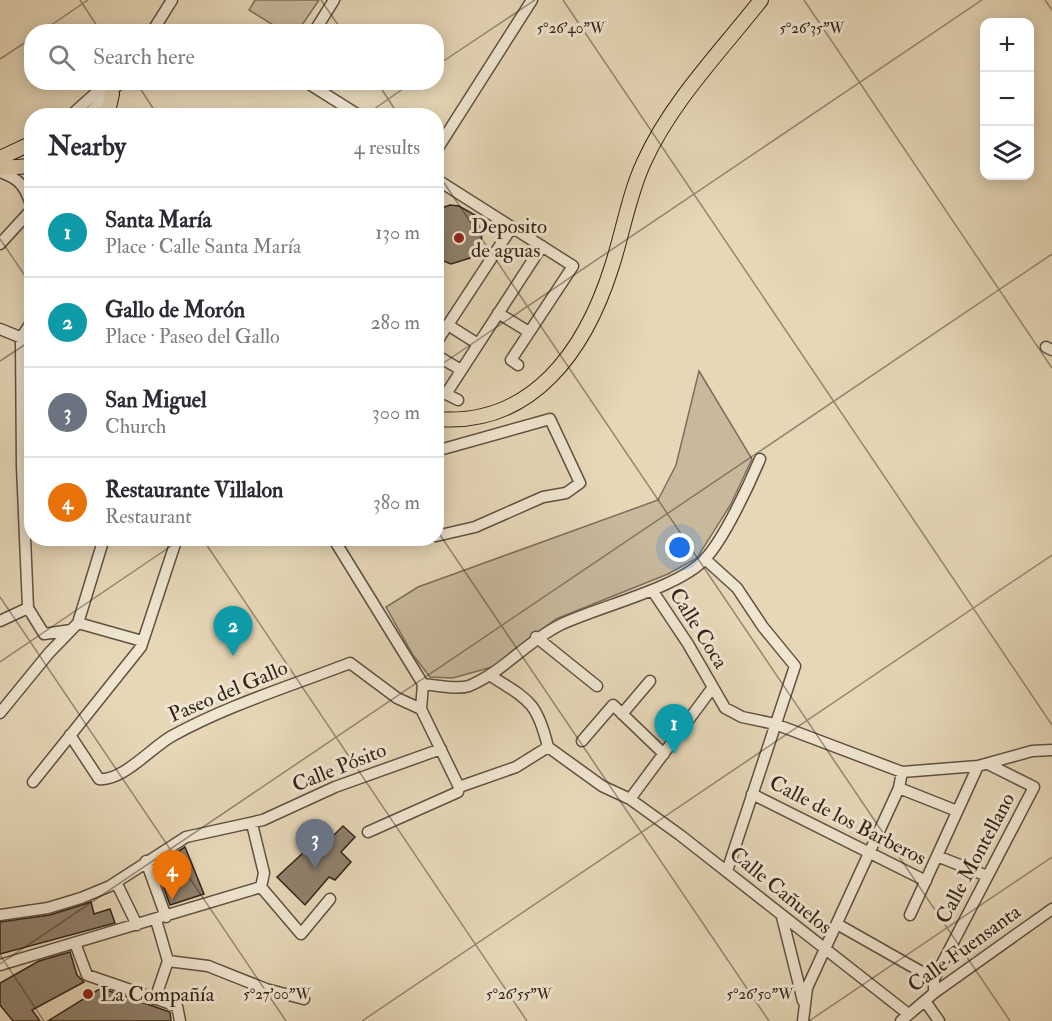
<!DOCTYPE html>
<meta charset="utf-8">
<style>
:root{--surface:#fff;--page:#f2f2f3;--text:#2b2b33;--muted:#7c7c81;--line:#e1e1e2;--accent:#8f2418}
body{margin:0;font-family:"IM FELL Double Pica",serif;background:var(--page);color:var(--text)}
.controls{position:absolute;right:18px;top:18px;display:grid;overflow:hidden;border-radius:12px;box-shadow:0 3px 15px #0003}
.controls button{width:54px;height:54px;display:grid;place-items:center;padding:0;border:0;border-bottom:2px solid var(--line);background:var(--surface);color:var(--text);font:30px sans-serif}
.you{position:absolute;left:680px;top:548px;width:21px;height:21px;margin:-15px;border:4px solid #fff;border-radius:50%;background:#1a73e8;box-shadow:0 0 0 9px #1a73e833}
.badge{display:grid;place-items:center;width:39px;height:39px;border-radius:50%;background:var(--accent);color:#fff;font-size:20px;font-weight:700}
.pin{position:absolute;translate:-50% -50px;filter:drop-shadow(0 2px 3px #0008)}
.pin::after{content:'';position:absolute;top:32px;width:21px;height:18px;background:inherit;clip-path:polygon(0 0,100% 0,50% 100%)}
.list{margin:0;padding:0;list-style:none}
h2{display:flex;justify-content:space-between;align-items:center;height:78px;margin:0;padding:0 24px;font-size:26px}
h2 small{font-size:20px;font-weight:400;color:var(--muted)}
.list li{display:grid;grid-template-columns:39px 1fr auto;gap:18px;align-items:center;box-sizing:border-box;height:90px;padding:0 24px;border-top:2px solid var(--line)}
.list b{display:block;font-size:22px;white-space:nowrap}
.list p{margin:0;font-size:20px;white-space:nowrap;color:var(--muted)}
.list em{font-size:20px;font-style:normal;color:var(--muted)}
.icon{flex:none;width:33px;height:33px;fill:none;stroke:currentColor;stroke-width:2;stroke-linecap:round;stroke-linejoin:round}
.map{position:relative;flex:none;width:1052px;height:1021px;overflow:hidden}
.search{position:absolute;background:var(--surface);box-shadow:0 3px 15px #0003;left:24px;top:24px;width:420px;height:66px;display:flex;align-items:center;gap:15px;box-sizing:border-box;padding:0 21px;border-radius:24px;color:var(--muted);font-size:22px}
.panel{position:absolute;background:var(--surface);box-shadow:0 3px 15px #0003;left:24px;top:108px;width:420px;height:438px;border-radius:24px}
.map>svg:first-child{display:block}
</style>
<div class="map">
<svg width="1052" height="1021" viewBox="0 0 1052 1021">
<rect width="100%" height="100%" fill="#e6d7b7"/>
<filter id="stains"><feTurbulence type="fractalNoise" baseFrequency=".00333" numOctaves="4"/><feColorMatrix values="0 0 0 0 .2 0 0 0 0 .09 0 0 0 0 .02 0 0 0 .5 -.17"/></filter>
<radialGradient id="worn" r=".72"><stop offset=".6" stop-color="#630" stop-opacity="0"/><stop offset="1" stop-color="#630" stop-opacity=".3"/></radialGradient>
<path fill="#c8b99c" stroke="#7e6e5c" stroke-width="1.5" d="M255 0H319L298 31H283L249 10Z
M699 371 752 459 731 504 697 558 668 574 556 619 492 667 453 678 430 677 413 655 386 607 418 587 658 500 676 465Z"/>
<path fill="#90816c" stroke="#33241b" stroke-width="1.5" d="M450 205 459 206 475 215 482 233 481 242 470 258 451 264 436 258V210Z
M343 826 355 837 341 852 351 862 335 880 329 877 305 905 277 877 304 852 300 848 318 829 329 840Z
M185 847 204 894 170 905 156 866Z
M91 902 94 914 110 909 115 923 0 954V922L50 915Z
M70 952 77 975 84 982 32 1010 40 1021H13L0 1005V983L39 961Z
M101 988 170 1012 171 1021H48Z"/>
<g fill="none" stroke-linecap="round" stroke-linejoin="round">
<defs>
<path id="minor" d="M152 32 172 0
M314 32 334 0
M306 82 360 116
M70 116 108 82
M86 116 121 82
M436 151 532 0
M0 172C17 178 24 184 30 202
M436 179 573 266 511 360 518 365
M0 244 32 209
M498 313 529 332
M448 325 478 344
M0 329 32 342
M21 338 22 466 28 608 44 634 71 630
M21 338 32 321
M436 343 512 227
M1046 347 1052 350
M436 355 461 370
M458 400 446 394 542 246
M436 446 443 449 550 419 580 483 566 493 543 497 475 527 436 536
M333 538 423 684
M705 559 737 588 763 627 795 666 727 871
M652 590 688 644 725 708 742 717 775 724 902 772 978 766 1032 751 1052 750
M0 621 28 608
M78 623 142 641
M536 637 597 686
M491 676C529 700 537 702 548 747L602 786 630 799 680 835 907 1013
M423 684C436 685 457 690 469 686 503 672 526 642 560 625 597 607 679 588 705 559 724 539 749 485 760 459
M421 709 459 787
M421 709 423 684
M0 713 49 653 78 623 104 538
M622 714 650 681
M70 735 99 779C122 782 152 747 172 736 228 705 291 686 350 663L397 698 421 709
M582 741 613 705 664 754
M33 782 141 647 177 538
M459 787 516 767 548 747
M899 788 957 811
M752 794 926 881
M630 799 713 687
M252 824 264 873 261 887
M368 832 458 792 459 787
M937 856 987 876
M146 861 166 917
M116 882 137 925
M261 887 301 934 330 899
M0 915 48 908 81 898 110 886 186 837 263 820 335 787 441 749
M910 915 978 766
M782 917 803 1001
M837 924 934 979
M75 943 87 975 177 1006 180 1021
M168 961 208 966 266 989 304 999
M0 965 261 887
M934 993V979L1034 787 988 764
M155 999 168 961 156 920
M925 1001 939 1021
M803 1021 807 988 899 788 902 772
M901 1021 934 993 1052 909"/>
<path id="major" d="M107 116 112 94
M0 158 30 144
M0 168 32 166
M436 419C533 427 586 349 612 266 623 232 629 194 644 162 671 102 721 51 761 0"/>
</defs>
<use href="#minor" stroke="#605142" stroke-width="13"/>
<use href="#major" stroke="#33241b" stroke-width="16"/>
<use href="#minor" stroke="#efe5d0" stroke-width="10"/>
<use href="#major" stroke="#e6d7b7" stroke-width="14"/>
</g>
<path fill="none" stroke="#33241b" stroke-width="1.5" stroke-opacity="0.45" d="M80 0 101 32M321 0 343 32M563 0 1052 725M804 0 1052 368M1045 0 1052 10M41 32 88 0M0 59 32 38M436 66 535 0M136 82 158 116M377 82 399 116M364 116 413 82M436 171 1010 1021M0 239 32 286M0 361 32 340M436 368 982 0M436 529 769 1021M202 538 527 1021M0 597 286 1021M0 662 183 538M0 955 44 1021M0 964 1052 254M362 1021 1052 555M809 1021 1052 857"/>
<g fill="#8f2418" stroke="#efe5d0" stroke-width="2">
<circle cx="459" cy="238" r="6"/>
<circle cx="88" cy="994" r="6"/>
</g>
<g text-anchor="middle" stroke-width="6" stroke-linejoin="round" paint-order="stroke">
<g font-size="21" fill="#33241b" stroke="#efe5d0" text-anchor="start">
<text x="471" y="233">Deposito<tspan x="471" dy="24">de aguas</tspan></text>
<text x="100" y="1001">La Compañía</text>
</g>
<g font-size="21" fill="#33241b" stroke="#efe5d0">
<text transform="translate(699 628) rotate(58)" y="7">Calle Coca</text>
<text transform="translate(228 691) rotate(-23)" y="7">Paseo del Gallo</text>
<text transform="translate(339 767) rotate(-22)" y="7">Calle Pósito</text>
<text transform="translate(848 820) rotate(27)" y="7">Calle de los Barberos</text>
<text transform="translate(975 858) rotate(-62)" y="7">Calle Montellano</text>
<text transform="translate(781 890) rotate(39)" y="7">Calle Cañuelos</text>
<text transform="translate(964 948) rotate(-36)" y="7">Calle Fuensanta</text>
</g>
</g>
<g font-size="15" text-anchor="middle" fill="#33241b" stroke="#efe5d0" stroke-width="6" stroke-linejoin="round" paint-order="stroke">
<text x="571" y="33">5°26'40"W</text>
<text x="812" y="33">5°26'35"W</text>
<text x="277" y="999">5°27'00"W</text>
<text x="519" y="999">5°26'55"W</text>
<text x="760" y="999">5°26'50"W</text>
</g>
<rect width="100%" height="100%" filter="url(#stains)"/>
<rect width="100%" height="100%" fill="url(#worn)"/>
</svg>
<div class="controls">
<button>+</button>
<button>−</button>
<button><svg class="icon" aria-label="layers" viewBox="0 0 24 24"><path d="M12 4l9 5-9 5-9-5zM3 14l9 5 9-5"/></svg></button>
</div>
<div class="you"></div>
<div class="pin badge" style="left:674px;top:754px;background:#0f9aa8">1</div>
<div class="pin badge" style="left:233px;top:656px;background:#0f9aa8">2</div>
<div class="pin badge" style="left:315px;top:869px;background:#6b7280">3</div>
<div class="pin badge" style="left:172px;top:900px;background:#e8710a">4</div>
<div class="search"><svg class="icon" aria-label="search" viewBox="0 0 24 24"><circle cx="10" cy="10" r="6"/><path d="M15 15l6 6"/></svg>Search here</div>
<section class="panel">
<h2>Nearby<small>4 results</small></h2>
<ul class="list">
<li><span class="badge" style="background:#0f9aa8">1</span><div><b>Santa María</b><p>Place · Calle Santa María</p></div><em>130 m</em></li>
<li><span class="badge" style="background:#0f9aa8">2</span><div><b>Gallo de Morón</b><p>Place · Paseo del Gallo</p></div><em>280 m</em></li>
<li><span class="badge" style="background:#6b7280">3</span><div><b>San Miguel</b><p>Church</p></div><em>300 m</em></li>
<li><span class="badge" style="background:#e8710a">4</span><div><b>Restaurante Villalon</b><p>Restaurant</p></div><em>380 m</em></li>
</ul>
</section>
</div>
